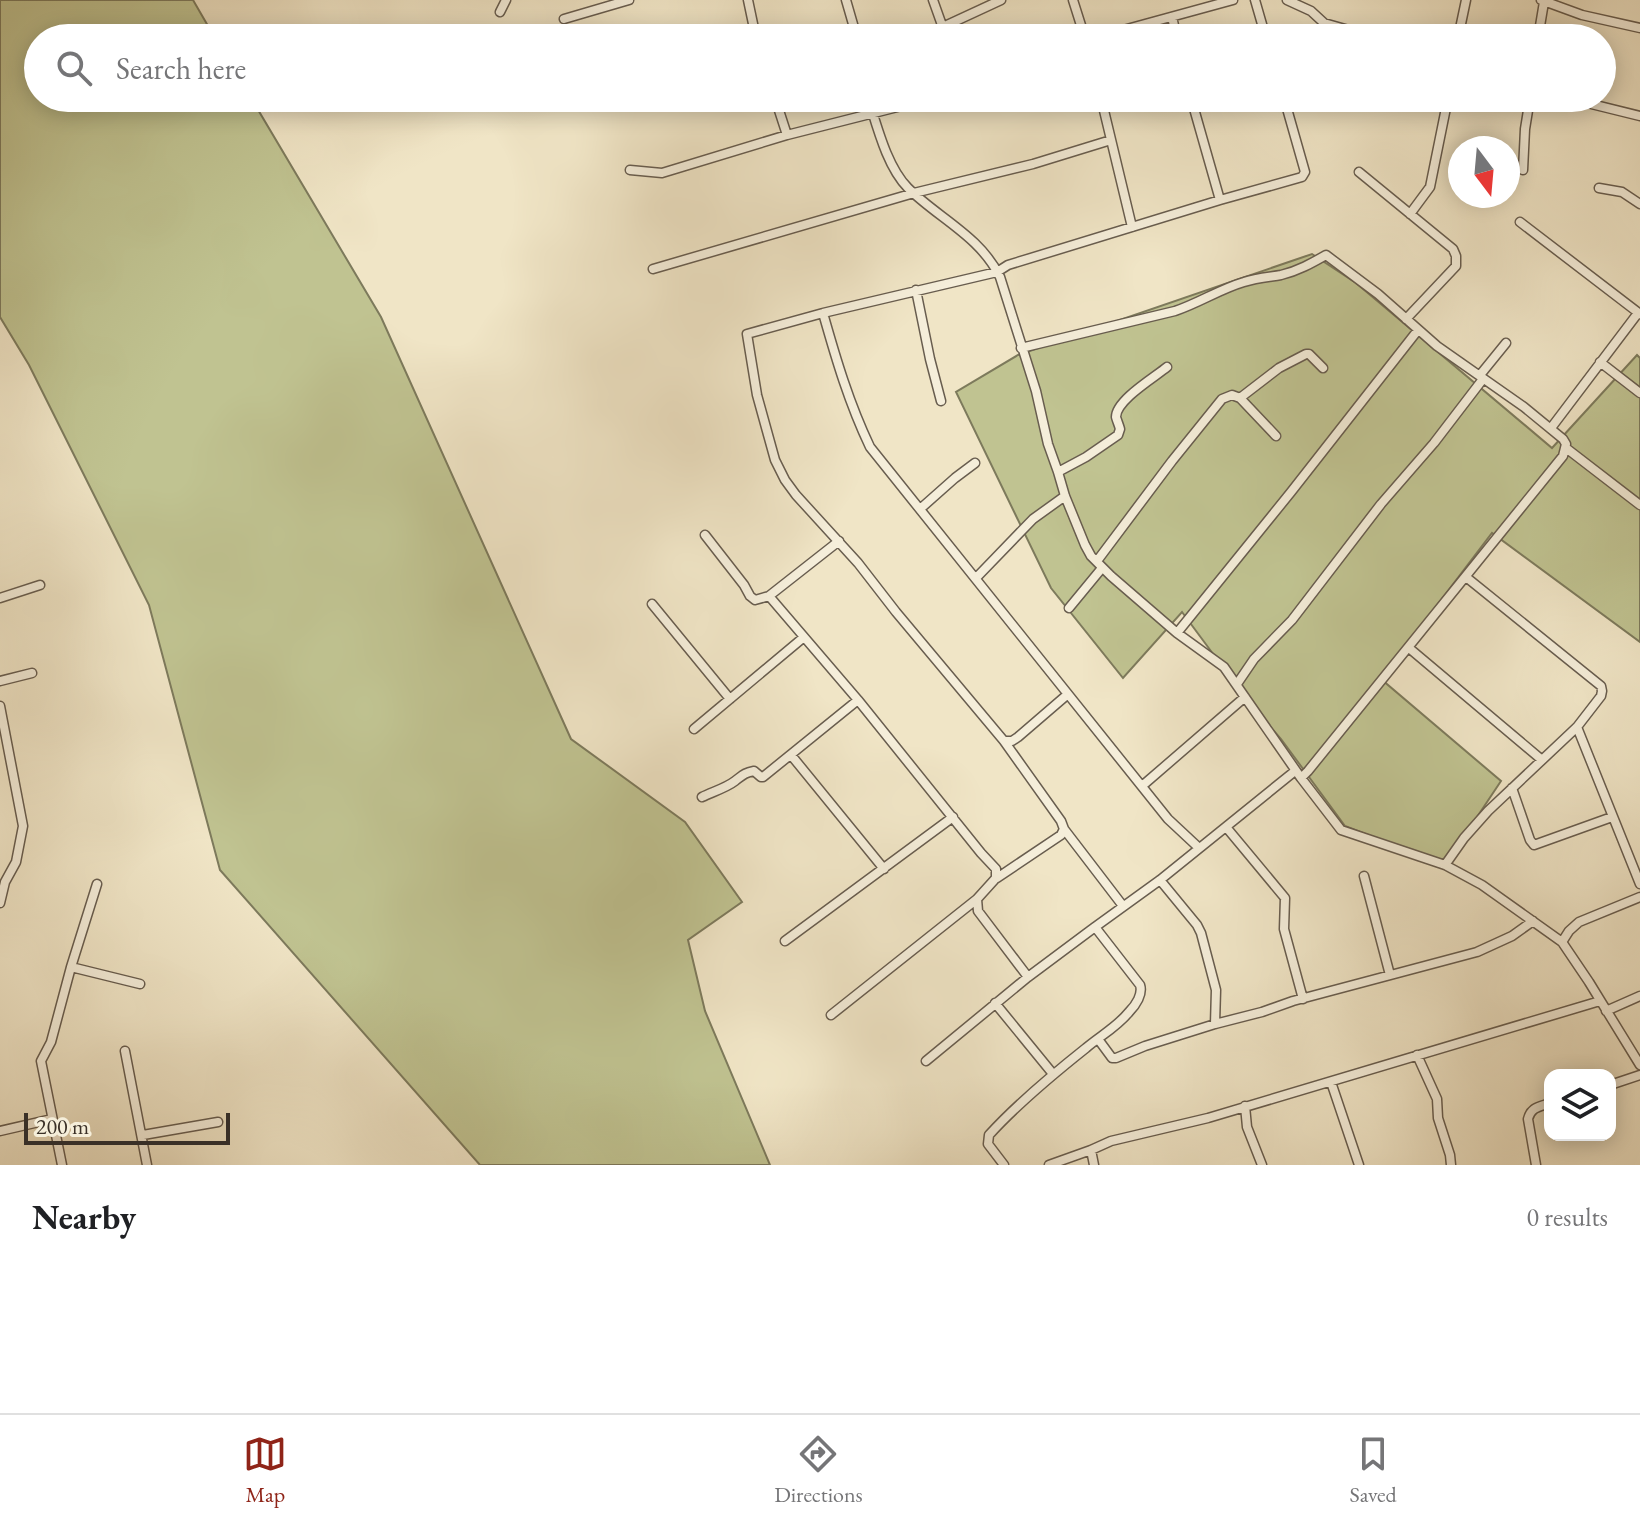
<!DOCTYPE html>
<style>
:root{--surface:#fff;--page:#f2f2f2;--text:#202124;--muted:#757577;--line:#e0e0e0;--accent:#8f2418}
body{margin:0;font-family:"EB Garamond",serif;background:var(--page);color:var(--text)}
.controls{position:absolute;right:24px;bottom:24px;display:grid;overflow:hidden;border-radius:16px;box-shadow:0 4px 20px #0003}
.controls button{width:72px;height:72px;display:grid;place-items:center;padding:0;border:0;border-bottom:2px solid var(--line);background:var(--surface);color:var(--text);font:40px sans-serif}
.compass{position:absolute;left:1448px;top:136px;width:72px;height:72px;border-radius:50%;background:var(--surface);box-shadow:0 4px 20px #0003;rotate:164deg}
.scale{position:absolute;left:24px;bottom:20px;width:206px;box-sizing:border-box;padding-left:8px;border:4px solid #3a3027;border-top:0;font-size:22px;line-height:28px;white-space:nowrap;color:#3a3027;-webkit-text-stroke:6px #f5eeda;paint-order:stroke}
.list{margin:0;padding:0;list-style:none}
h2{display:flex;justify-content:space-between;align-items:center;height:104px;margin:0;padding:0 32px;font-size:34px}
h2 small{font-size:26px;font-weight:400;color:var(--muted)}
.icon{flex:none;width:44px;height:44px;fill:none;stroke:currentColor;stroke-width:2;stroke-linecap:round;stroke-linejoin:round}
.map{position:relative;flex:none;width:1640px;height:1165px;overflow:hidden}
.search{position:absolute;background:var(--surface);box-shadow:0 4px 20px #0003;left:24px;right:24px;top:24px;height:88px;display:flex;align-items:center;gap:20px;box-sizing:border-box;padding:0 28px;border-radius:44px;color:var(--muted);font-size:30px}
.sheet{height:248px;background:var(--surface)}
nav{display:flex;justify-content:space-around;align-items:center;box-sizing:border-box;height:112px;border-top:2px solid var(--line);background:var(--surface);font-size:22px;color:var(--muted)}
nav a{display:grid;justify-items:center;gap:4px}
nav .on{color:var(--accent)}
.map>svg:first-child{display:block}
</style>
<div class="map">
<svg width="1640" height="1165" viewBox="0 0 1640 1165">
<rect width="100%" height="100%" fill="#f0e5c6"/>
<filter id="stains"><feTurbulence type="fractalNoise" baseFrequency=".0025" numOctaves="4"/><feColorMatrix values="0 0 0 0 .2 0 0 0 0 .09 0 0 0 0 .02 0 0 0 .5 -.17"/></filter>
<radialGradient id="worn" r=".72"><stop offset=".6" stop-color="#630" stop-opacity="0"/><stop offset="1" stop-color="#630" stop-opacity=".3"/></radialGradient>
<path fill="#c0c391" stroke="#7d7a5c" stroke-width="2" d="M0 0H193L215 38H38V98H251L381 317 571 739 685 822 742 902 688 940 705 1011 770 1165H480L220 870 149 605 29 365 0 317Z
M1312 254 1356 283 1552 448 1637 355 1640 358V642L1492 533 1381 679 1501 781 1445 865 1345 826 1281 739 1245 697 1182 612 1123 678 1051 588 956 392 1018 355Z"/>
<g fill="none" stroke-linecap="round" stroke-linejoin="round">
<defs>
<path id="minor" d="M748 0 756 38
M846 0 857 38
M933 0 943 28
M1073 0 1085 38
M1255 0 1266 38
M1287 0 1311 11 1324 23 1377 38
M1541 0 1582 15 1640 28
M500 12 506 0
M1172 17 1177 38
M564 19 629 0
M919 38 1001 0
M1094 38 1233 0
M1458 38 1466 0
M1538 38 1544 2
M775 98 787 135
M868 98C877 126 887 167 908 188 938 218 980 236 1000 277L1036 391 1048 444 1058 472 1065 496 1085 545 1091 556 1111 576 1177 633 1224 667 1301 778 1341 830 1445 865 1482 885 1562 942 1589 982 1640 1065
M1101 98 1132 227
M1191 98 1220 200
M1567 98 1640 116
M581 104 598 98
M630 170 662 173 787 135 933 98
M1523 170 1525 129 1530 98
M1359 172 1453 249 1456 256V266L1406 319
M1599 188 1622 192 1640 204
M1410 214 1430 187 1448 98
M1520 222 1640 314
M653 269 914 193 1033 164 1111 140
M916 290 930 359 941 401
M823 313 747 334 757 395 775 460 785 480 796 495 858 563 896 612 1004 741H1012L1018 737 1068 694
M1021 348 1175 311C1199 303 1220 289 1244 282 1256 278 1269 277 1281 275 1298 271 1312 263 1326 255L1378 294 1437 346 1524 407 1563 439 1566 444 1563 456 1308 771 1301 778
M1600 362 1640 393
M1480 375 1506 343
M1240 398 1279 368 1306 354H1309L1323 368
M1551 428 1638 313
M1566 448 1640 505
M1058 472 1086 457 1118 435 1120 429C1120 428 1116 418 1116 417 1116 400 1155 377 1167 367
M920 509 955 478 975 463
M705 535 744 585 750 596 755 600 769 596
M839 541 769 596 858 700 981 853 996 869V878L977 899 978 911 1028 977 1095 927
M1097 561 1172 461 1222 399 1232 395 1240 398 1276 436
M976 578 1033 519 1065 496
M0 598 40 585
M652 604 730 699
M1069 608 1102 568
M1177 633 1291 492 1418 330
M1409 648 1542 760
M0 681 32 673
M1237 684 1254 659 1292 620 1381 504 1434 443 1483 379
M0 706 23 826 16 862 5 882 0 903
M1577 727 1640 884
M694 729 804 637
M791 755 884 869
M1142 786 1245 697
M1512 788 1530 840 1534 845 1612 817
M702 797C712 792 726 788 735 781 743 775 744 773 754 771L761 777H763L858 700
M1226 827 1285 898 1284 929 1303 999
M1064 829 1123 906
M1198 847 1168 819 870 447C849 403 836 359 823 313L997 272 1008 265 1220 200 1302 177 1305 172 1284 98
M1445 865 1464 838 1488 811 1577 727 1601 696 1602 691 1601 686 1466 577
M1364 876 1390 975
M997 878 1061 835 1064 829 1061 821 1004 741
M1160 880 1197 925 1201 933 1216 990 1215 1024
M785 941 953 817
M1562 942 1569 931 1579 922 1640 897
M71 967 140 984
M995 1003 1053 1074
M1606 1011 1640 996
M831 1015 977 899
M1098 1039 1112 1058H1116L1145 1046 1215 1024 1262 1012 1293 1001 1477 952 1512 936 1533 921
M125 1051 147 1165
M1417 1055 1437 1099 1438 1118 1450 1155 1451 1165
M926 1061 1028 977
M1331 1082 1359 1165
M1610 1085 1640 1075
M1245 1106 1247 1127 1262 1165
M0 1131 52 1119
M143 1135 218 1122
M1091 1150 1111 1141 1208 1118 1600 1001
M62 1165 41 1061 51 1042 71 967 97 884
M1004 1165 988 1144 989 1135C1018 1103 1052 1075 1086 1048 1100 1036 1117 1027 1129 1012 1136 1005 1143 994 1140 985L1095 927 1160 880 1295 771
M1049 1165 1091 1150 1094 1165
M1536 1165 1528 1119C1531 1107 1539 1107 1550 1103"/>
</defs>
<use href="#minor" stroke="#685d4f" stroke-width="11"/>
<use href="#minor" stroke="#f5eeda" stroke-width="8"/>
</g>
<rect width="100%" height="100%" filter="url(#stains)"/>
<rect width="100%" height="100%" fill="url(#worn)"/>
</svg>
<div class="controls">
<button><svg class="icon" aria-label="layers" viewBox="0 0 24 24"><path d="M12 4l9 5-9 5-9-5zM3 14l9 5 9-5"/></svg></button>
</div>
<svg class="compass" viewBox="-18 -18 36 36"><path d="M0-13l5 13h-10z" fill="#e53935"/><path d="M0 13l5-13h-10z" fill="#757577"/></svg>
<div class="scale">200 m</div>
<div class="search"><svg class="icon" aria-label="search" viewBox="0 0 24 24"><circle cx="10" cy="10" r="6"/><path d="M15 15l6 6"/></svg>Search here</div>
</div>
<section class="sheet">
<h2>Nearby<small>0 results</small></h2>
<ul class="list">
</ul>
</section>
<nav>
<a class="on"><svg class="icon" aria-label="map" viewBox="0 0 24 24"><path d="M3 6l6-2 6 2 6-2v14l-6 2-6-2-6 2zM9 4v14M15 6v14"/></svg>Map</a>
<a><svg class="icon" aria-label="directions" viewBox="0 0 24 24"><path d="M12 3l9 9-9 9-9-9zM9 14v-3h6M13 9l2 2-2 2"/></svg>Directions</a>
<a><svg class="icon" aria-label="saved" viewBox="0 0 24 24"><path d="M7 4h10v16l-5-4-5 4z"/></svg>Saved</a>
</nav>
